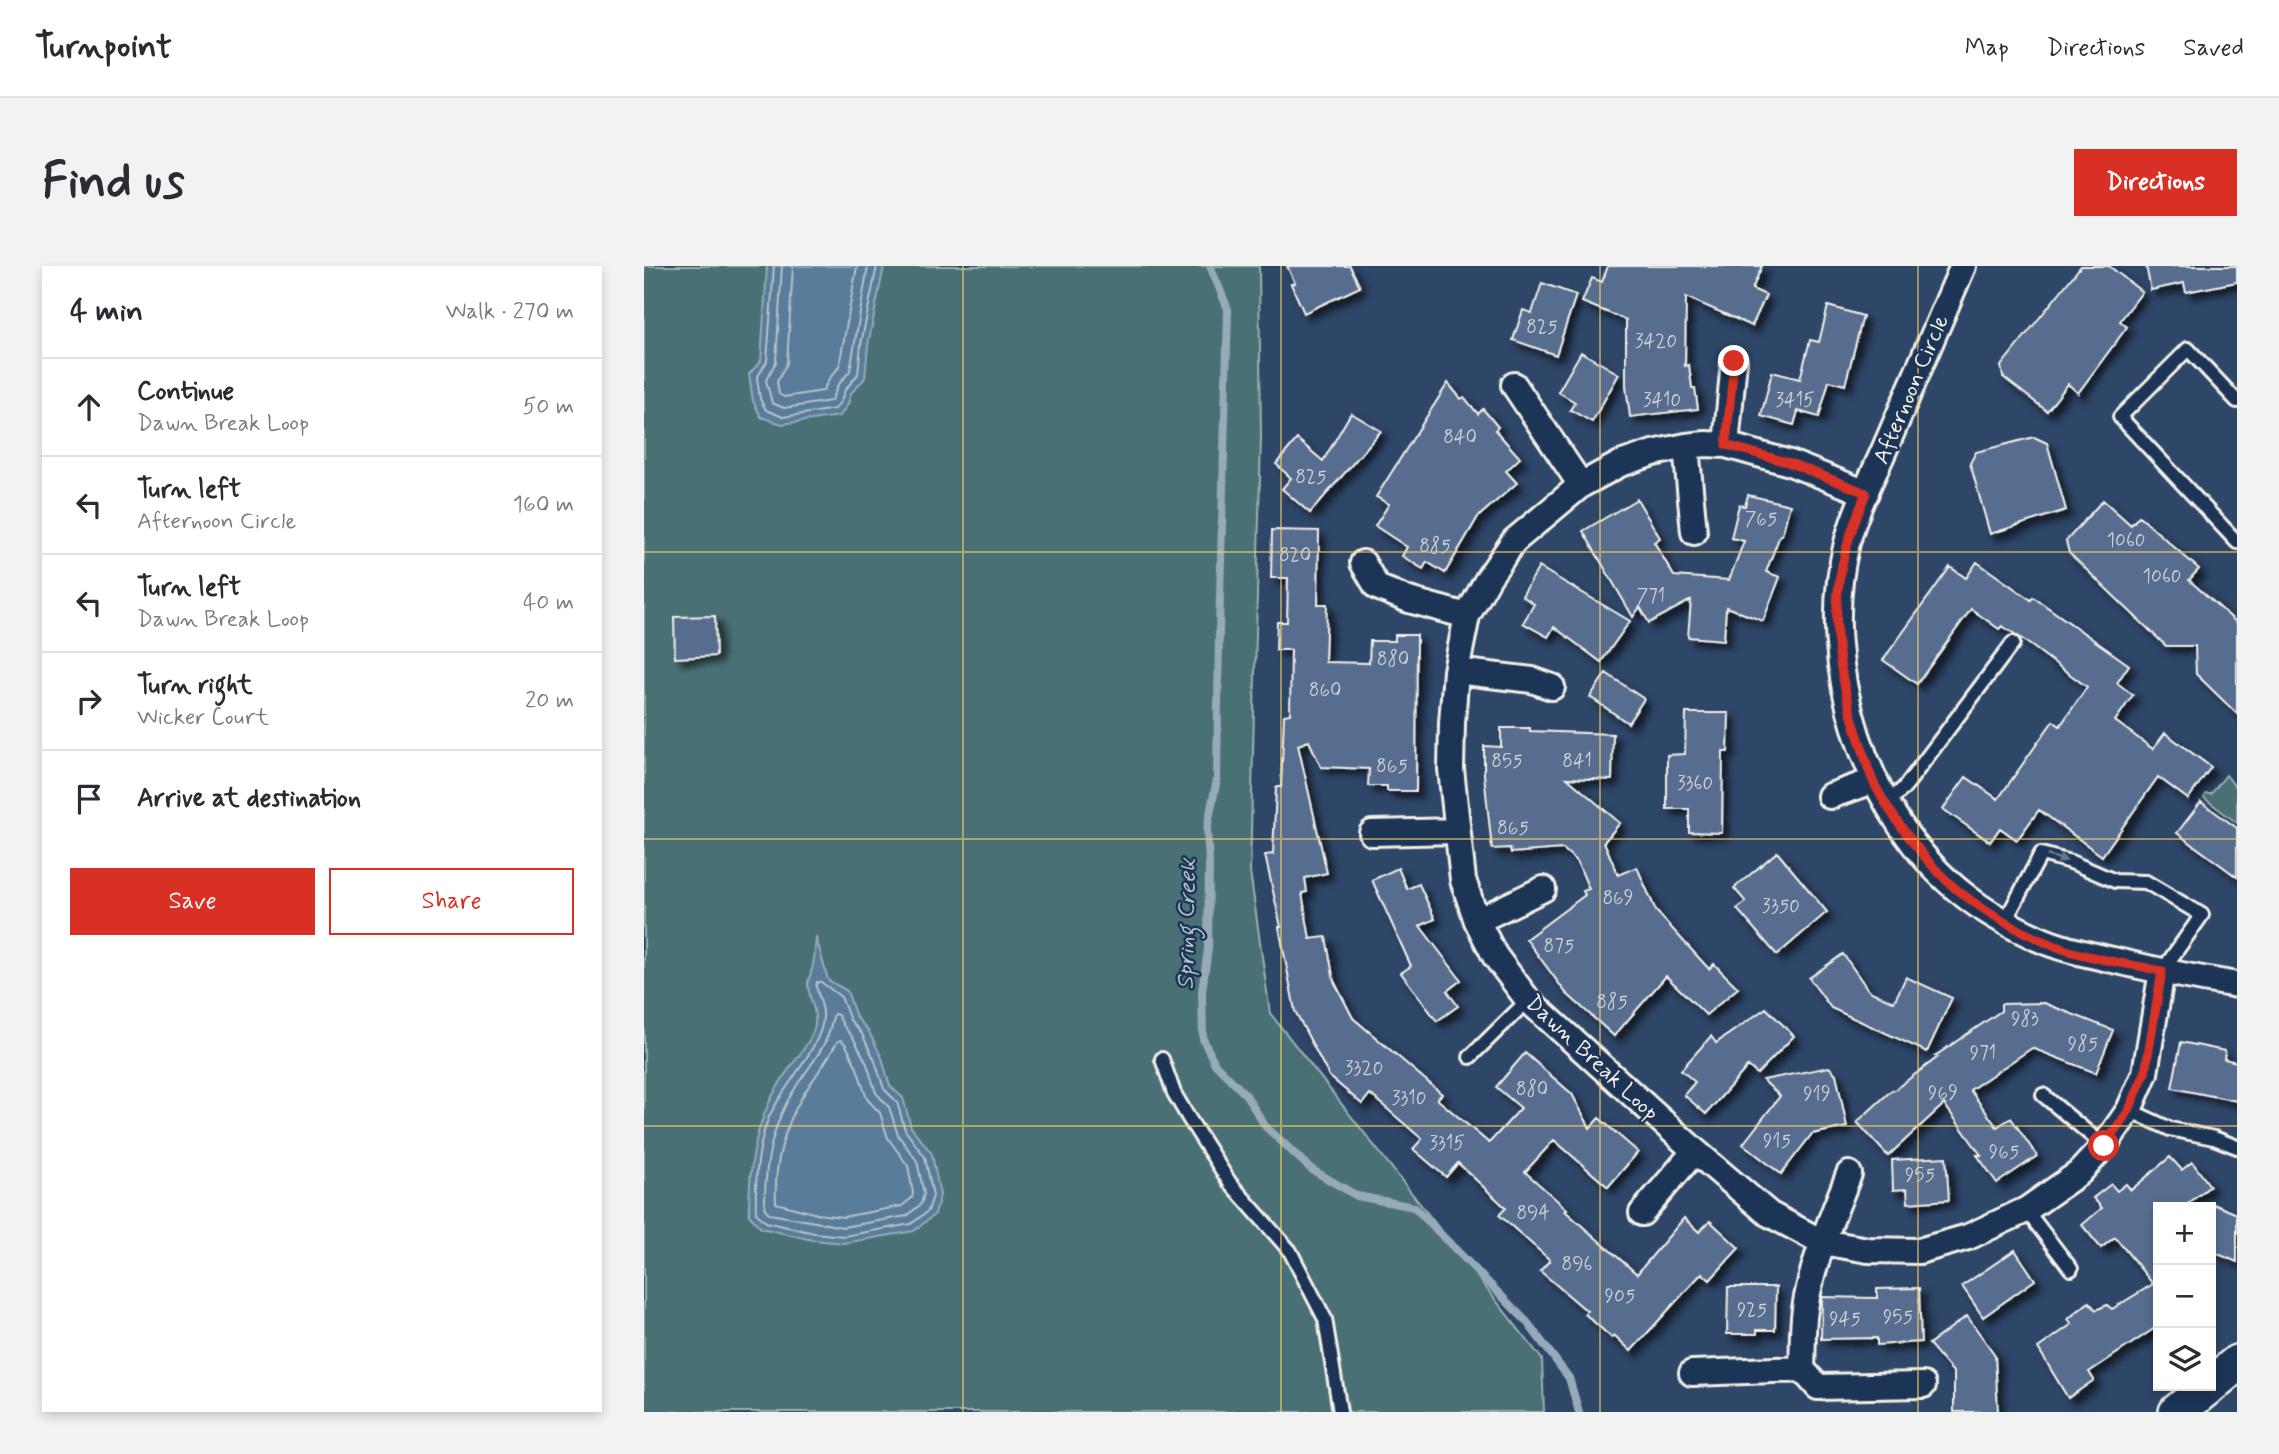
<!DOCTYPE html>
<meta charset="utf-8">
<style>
:root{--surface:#fff;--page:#f2f2f3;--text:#2b2b33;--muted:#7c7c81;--line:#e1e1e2;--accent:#d93025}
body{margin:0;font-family:Mynerve,sans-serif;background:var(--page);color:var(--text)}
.controls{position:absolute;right:21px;bottom:21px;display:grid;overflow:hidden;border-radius:0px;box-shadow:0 4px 10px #0003}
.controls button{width:63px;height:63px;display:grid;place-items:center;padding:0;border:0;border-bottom:2px solid var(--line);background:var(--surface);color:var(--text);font:35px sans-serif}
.stop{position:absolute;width:21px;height:21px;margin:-16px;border:5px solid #d93025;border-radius:50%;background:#fff}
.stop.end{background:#d93025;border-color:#fff;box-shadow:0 2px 7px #0008}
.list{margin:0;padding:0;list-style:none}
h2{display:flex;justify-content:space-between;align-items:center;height:91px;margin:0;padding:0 28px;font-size:30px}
h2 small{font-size:23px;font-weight:400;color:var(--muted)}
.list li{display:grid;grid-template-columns:46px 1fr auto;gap:21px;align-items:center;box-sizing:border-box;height:98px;padding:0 28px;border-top:2px solid var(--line)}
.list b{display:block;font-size:26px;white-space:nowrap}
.list p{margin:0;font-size:23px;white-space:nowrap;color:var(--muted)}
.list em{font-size:23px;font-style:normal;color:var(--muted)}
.actions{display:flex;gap:14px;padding:21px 28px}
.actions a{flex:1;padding:16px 0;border:2px solid var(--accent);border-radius:0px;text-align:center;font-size:24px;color:var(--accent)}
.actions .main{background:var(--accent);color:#fff}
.icon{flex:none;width:38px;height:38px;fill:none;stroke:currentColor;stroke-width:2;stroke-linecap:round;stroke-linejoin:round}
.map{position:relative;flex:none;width:1593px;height:1146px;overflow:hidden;border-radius:0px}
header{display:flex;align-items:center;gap:42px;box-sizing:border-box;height:98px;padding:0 35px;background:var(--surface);border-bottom:2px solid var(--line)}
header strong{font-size:33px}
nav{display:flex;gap:38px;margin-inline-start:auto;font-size:24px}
.intro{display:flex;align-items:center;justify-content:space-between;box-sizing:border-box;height:168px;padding:0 42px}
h1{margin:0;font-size:49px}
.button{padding:18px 32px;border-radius:0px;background:var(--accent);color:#fff;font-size:24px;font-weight:700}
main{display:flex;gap:42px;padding:0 42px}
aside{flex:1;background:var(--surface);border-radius:0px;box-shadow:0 4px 10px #0003}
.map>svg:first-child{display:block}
</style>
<header>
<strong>Turnpoint</strong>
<nav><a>Map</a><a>Directions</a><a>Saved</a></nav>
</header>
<div class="intro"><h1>Find us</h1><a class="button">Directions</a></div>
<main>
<aside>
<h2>4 min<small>Walk · 270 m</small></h2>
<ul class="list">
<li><svg class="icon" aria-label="ahead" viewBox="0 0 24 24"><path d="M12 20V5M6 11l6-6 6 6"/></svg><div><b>Continue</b><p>Dawn Break Loop</p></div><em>50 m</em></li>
<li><svg class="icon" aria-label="left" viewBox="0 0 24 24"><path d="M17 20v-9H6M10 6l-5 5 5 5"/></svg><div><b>Turn left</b><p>Afternoon Circle</p></div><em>160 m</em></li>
<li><svg class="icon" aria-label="left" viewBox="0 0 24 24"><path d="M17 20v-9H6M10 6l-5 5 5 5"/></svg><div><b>Turn left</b><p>Dawn Break Loop</p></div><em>40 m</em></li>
<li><svg class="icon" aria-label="right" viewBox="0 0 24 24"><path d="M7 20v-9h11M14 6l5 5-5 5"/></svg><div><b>Turn right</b><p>Wicker Court</p></div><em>20 m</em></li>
<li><svg class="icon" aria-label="arrive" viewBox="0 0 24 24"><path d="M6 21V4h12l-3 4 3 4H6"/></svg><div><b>Arrive at destination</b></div></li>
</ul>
<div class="actions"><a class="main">Save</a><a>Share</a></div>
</aside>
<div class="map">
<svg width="1593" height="1146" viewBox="0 0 1593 1146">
<defs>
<filter id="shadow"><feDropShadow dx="6" dy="6" stdDeviation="3.5" flood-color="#0009"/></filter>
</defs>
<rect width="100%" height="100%" fill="#2e4668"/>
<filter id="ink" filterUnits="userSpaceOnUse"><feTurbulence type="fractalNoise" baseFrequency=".0143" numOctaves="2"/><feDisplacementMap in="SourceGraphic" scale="14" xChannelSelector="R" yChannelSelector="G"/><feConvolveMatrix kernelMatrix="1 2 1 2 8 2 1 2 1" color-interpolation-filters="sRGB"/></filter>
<g filter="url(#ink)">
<path fill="#487175" stroke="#9eb1ae" stroke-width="2" d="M0 0H615L617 171 606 605 626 747 898 1093 900 1146H0Z
M1582 509 1593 523V557L1560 532 1562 528H1567Z"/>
<path fill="#597b99" stroke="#97aab9" stroke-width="2" d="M123 0H240L224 79 221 112 207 127 204 138 196 150 138 158 117 151 109 135 105 108 117 95Z
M172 671 184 714 203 725 212 751 224 764 238 792 246 820 259 832 267 861 288 888 296 929 291 948 270 965 200 977 169 974 117 962 105 949C105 901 110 857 137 815 147 798 162 784 169 766 176 748 165 736 164 718 164 713 167 708 168 703 171 693 171 681 172 671Z"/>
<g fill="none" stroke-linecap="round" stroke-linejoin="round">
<path stroke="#b6c2c8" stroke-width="2" d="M130 0 123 95 113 112 116 133 122 144 139 151 191 143 197 135 201 124 214 108 217 78 233 0
M138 0 132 96 122 114 128 137 140 142 187 135 194 119 206 105 224 0
M149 0 143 97 133 116 135 128 140 131 179 125 185 113 195 101 213 0
M173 716H177L197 731 206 754 218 768 231 795 240 823 253 836 261 864 281 891 289 930 284 945 267 958 200 970 170 967 122 956 112 947C111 915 113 880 125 851 138 822 179 779 179 751 180 741 174 730 172 720Z
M190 748 194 749 199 759 210 773 223 798 232 827 245 841 254 869 273 895 280 928 277 938 263 950 199 961 126 948 121 943C120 900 127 860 150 824 160 807 174 792 182 774 186 766 187 756 190 748Z
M197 774 202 779 213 802 223 833 236 847 244 872 264 900 269 927 268 932 258 940 199 951 173 948 132 937C130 899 139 864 158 831 169 812 183 796 193 776Z"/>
<path stroke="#97aab9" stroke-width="8" d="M566 0 584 43 575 365 573 513 563 563 565 596 564 683 558 725 559 773 571 798 602 829 621 860 667 903 713 930 770 941 883 1056 925 1112 935 1146"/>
</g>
<path fill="#576d90" stroke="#f4f1e8" stroke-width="2" filter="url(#shadow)" d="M643 0H706L716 21 660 47 647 18 651 17Z
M964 0H1118L1108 23 1122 29 1108 60 1042 31 1041 100 1045 99 1048 122H1051L1054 143 986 151 982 120V54L938 36 948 12 958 16Z
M1437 0H1465L1498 26 1476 55 1483 61 1434 127 1424 118 1403 145 1359 111 1357 100Z
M1502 0H1593V16L1542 26 1540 17 1507 24Z
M898 17 932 29 912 89 869 74 879 44 888 47Z
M1184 40 1219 50 1201 119 1185 115 1175 151 1154 145 1150 159 1117 150 1128 106 1156 113 1166 74 1175 76Z
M937 86 975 108 948 156 926 144 931 136 914 126Z
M804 117 817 133 820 131 834 148 839 143 854 161 851 164 876 192 862 205 873 217 834 251 801 307 783 296 779 303 758 290 763 281 731 260 745 238 732 231Z
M707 147 737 165 666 247 638 223 647 212 632 198 653 173 679 195Z
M1390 171 1403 177 1422 244 1346 268 1326 197 1332 186Z
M1104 229 1146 239 1138 269H1136L1122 306 1136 311 1119 355 1082 341 1080 374 1044 371 1047 334 1005 357 996 341 989 351 939 265 993 233 1016 272 1010 276 1030 310 1085 314 1100 275 1087 272 1095 239 1101 240Z
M1459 234 1487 259 1495 250 1555 303 1545 314 1593 357V448L1552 408 1551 380H1522L1425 287 1422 275Z
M628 264 675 265 674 338H683L681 396 725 397 726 375H751V369H773L772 525H743V520H724L725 503 677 501 665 475 654 479 683 607 661 612 663 626 658 627 666 673 682 671 690 715 709 752 798 828 793 833 845 877 877 842 852 821 881 787 928 828 946 862 955 852 994 886 964 921 910 874 881 906 923 943 921 945 993 1008 1040 952 1055 966 1066 955 1095 982 1066 1014 1058 1007 987 1085 970 1069 968 1072 941 1048 943 1045 896 1005 906 994 855 949 862 942 814 897 802 911 769 883 778 873 726 828 718 838 685 810 651 745 635 661H637L621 589 629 588 632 521H637L640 449 646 448 647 384H632L633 356H643L644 312H627Z
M1333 296 1387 334 1389 331 1485 399 1473 417 1489 429 1471 455 1509 483 1521 467 1567 501 1544 533 1514 511 1458 590 1395 544 1373 574 1356 562 1346 576 1299 543 1322 511 1354 533 1409 455 1416 460 1443 421 1374 370 1358 360 1355 363 1327 343 1273 418 1239 394 1306 301 1322 312Z
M895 301 986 355 957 396 910 361 904 371 879 357 890 338 878 330Z
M71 350 72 390 31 392 30 351Z
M962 407 1000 433 984 457 946 431Z
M1042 447H1085L1084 486H1079L1078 567 1045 566V543H1023V489L1041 488Z
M857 462H886V465L969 468 968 514 923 512 976 557 960 576 974 609 993 601 1012 645 1065 703 1070 698 1094 722 1062 749 1022 710 970 770 922 727 882 673 941 629 939 625 945 623 933 595 919 583 867 587 866 582 848 583 840 508V480L857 481Z
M1557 536 1593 562V611L1533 567Z
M1133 586 1183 646 1133 689 1093 643 1102 636 1090 622Z
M754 602 763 623 775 618 791 653 776 660 817 714 803 725 814 740 793 755 757 707 767 700 728 614Z
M1199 688 1225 725 1250 736 1262 711 1308 732 1283 786 1187 742 1165 712Z
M1400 737 1469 764 1452 807 1388 782 1326 824 1353 861 1367 852 1393 890 1353 917 1333 889H1337L1300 838 1244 890 1213 856 1248 824 1249 825 1294 791 1291 790 1357 745V738Z
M1122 742 1150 770 1113 808 1104 800 1062 848 1040 829 1051 816 1037 804 1067 770 1072 777Z
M1537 776 1581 785 1580 793 1593 796V835L1528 822Z
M1185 801 1192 808 1203 861 1168 868 1137 908 1099 878 1136 830 1119 814Z
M1302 891 1305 934 1264 937 1263 923 1249 924 1248 894Z
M1526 891 1538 904 1548 896 1566 920 1540 941H1514V1060L1445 1106 1450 1114 1424 1132 1394 1082 1428 1058 1424 1053 1445 1036 1452 1044 1463 1039 1468 1043 1509 1018 1471 971 1457 982 1438 959 1458 942 1449 932 1467 918 1473 925 1482 918 1487 924Z
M1567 937 1593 948V996L1567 985Z
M1371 984 1391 1014 1339 1051 1318 1020Z
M1084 1021H1132L1131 1064H1113V1068H1083Z
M1275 1022 1277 1076 1233 1079V1072L1177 1073 1178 1031 1233 1032V1023Z
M1323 1050 1351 1089 1354 1146H1310V1107L1285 1078Z"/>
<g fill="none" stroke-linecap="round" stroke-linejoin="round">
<defs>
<path id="service" d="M1593 135 1544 83 1476 151 1593 276
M1243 537 1260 522 1369 377
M1361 655 1397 588 1427 596 1471 615 1502 616 1558 649 1518 705
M826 791 884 734
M518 793 530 827 544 851 586 917 646 985 681 1053 696 1146
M1399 829 1460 880
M1485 844 1526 863 1570 872 1593 881
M1382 944 1427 1003"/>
<path id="minor" d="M1319 0C1294 58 1269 116 1244 175 1230 208 1212 242 1203 277 1172 397 1222 553 1320 629 1341 646 1369 661 1393 672 1417 683 1443 688 1469 694 1510 704 1551 712 1593 719
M870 119 937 219
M1082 179 1090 95
M1042 180 1050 266
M1222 227 1146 197 1082 179 1062 178 1042 180 1009 187 976 198 937 219 870 275 845 311 823 350 812 405 808 457 807 503 819 614 833 655 851 690 884 734 1051 885 1125 948 1178 976 1224 984 1275 985 1324 971 1382 944 1435 907 1460 880 1485 844 1501 807 1518 705
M719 297 733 321 765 334 823 350
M812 405 888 414 908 421
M1186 530 1229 515
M728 567 812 565
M833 655 899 623
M1205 908C1188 952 1168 996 1161 1043 1158 1063 1159 1084 1158 1103L1174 1121 1279 1119
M998 947 1051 885
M1048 1107 1158 1103"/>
<path id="secondary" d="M1567 1119 1593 1097
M1533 1146 1565 1120"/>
</defs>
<use href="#service" stroke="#f4f1e8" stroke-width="18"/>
<use href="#minor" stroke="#f4f1e8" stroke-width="30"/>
<use href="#secondary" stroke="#f4f1e8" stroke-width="40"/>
<use href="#service" stroke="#1d3557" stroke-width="12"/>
<use href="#minor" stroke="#1d3557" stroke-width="24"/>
<use href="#secondary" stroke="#1d3557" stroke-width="35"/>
</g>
<defs><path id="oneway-solid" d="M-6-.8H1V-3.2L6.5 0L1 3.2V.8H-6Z" transform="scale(1.75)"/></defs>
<use fill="#68778a" href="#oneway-solid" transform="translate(1413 592) rotate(16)"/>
</g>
<g fill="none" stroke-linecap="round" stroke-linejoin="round" filter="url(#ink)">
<path stroke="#d93025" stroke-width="9" d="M1090 95 1082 179 1146 197 1222 227C1207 264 1194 300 1193 340 1190 389 1203 439 1219 485 1222 495 1225 506 1229 515 1246 550 1290 608 1321 630 1350 652 1386 671 1419 683 1451 694 1486 698 1518 705L1501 807 1485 844 1460 880"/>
</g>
<path fill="none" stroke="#ffd166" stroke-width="2" stroke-opacity="0.55" d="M319 0V1146M637 0V1146M956 0V1146M1274 0V1146M0 286H1593M0 573H1593M0 860H1593"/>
<g text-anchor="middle" stroke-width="5" stroke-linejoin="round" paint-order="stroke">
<g font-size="19" fill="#cdd0d2">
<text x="898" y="67">825</text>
<text x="1012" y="81">3420</text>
<text x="1018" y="140">3410</text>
<text x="1151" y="140">3415</text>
<text x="816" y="177">840</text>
<text x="667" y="217">825</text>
<text x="1117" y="259">765</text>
<text x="1482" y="280">1060</text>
<text x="791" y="286">885</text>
<text x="651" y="295">820</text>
<text x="1518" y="316">1060</text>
<text x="1007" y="336">771</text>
<text x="749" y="399">880</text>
<text x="681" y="430">860</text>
<text x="863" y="501">855</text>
<text x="933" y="501">841</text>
<text x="748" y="506">865</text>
<text x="1051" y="523">3360</text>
<text x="869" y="568">865</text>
<text x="974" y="638">869</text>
<text x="1137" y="646">3350</text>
<text x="915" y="686">875</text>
<text x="968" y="742">885</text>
<text x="1381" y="759">983</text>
<text x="1439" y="784">985</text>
<text x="1339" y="793">971</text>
<text x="720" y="808">3320</text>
<text x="888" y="829">880</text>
<text x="1299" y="833">969</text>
<text x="1173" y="834">919</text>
<text x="765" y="838">3310</text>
<text x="1133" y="881">915</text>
<text x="803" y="883">3315</text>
<text x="1360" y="892">965</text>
<text x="1276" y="915">955</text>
<text x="889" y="953">894</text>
<text x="933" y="1004">896</text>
<text x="976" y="1036">905</text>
<text x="1108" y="1050">925</text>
<text x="1254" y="1057">955</text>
<text x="1201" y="1059">945</text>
</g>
<g font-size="23" fill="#f4f1e8" stroke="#1d3557">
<text transform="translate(1266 123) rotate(-67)" y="8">Afternoon Circle</text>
<text transform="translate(949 791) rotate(43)" y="8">Dawn Break Loop</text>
</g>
<g font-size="24" font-style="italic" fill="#b6c2c8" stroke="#1d3557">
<text transform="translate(542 658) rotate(-89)" y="8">Spring Creek</text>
</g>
</g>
</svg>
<div class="controls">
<button>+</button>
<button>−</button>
<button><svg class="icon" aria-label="layers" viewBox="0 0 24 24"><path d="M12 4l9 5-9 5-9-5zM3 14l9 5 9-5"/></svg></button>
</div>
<div class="stop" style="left:1460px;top:880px"></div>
<div class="stop end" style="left:1090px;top:95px"></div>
</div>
</main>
